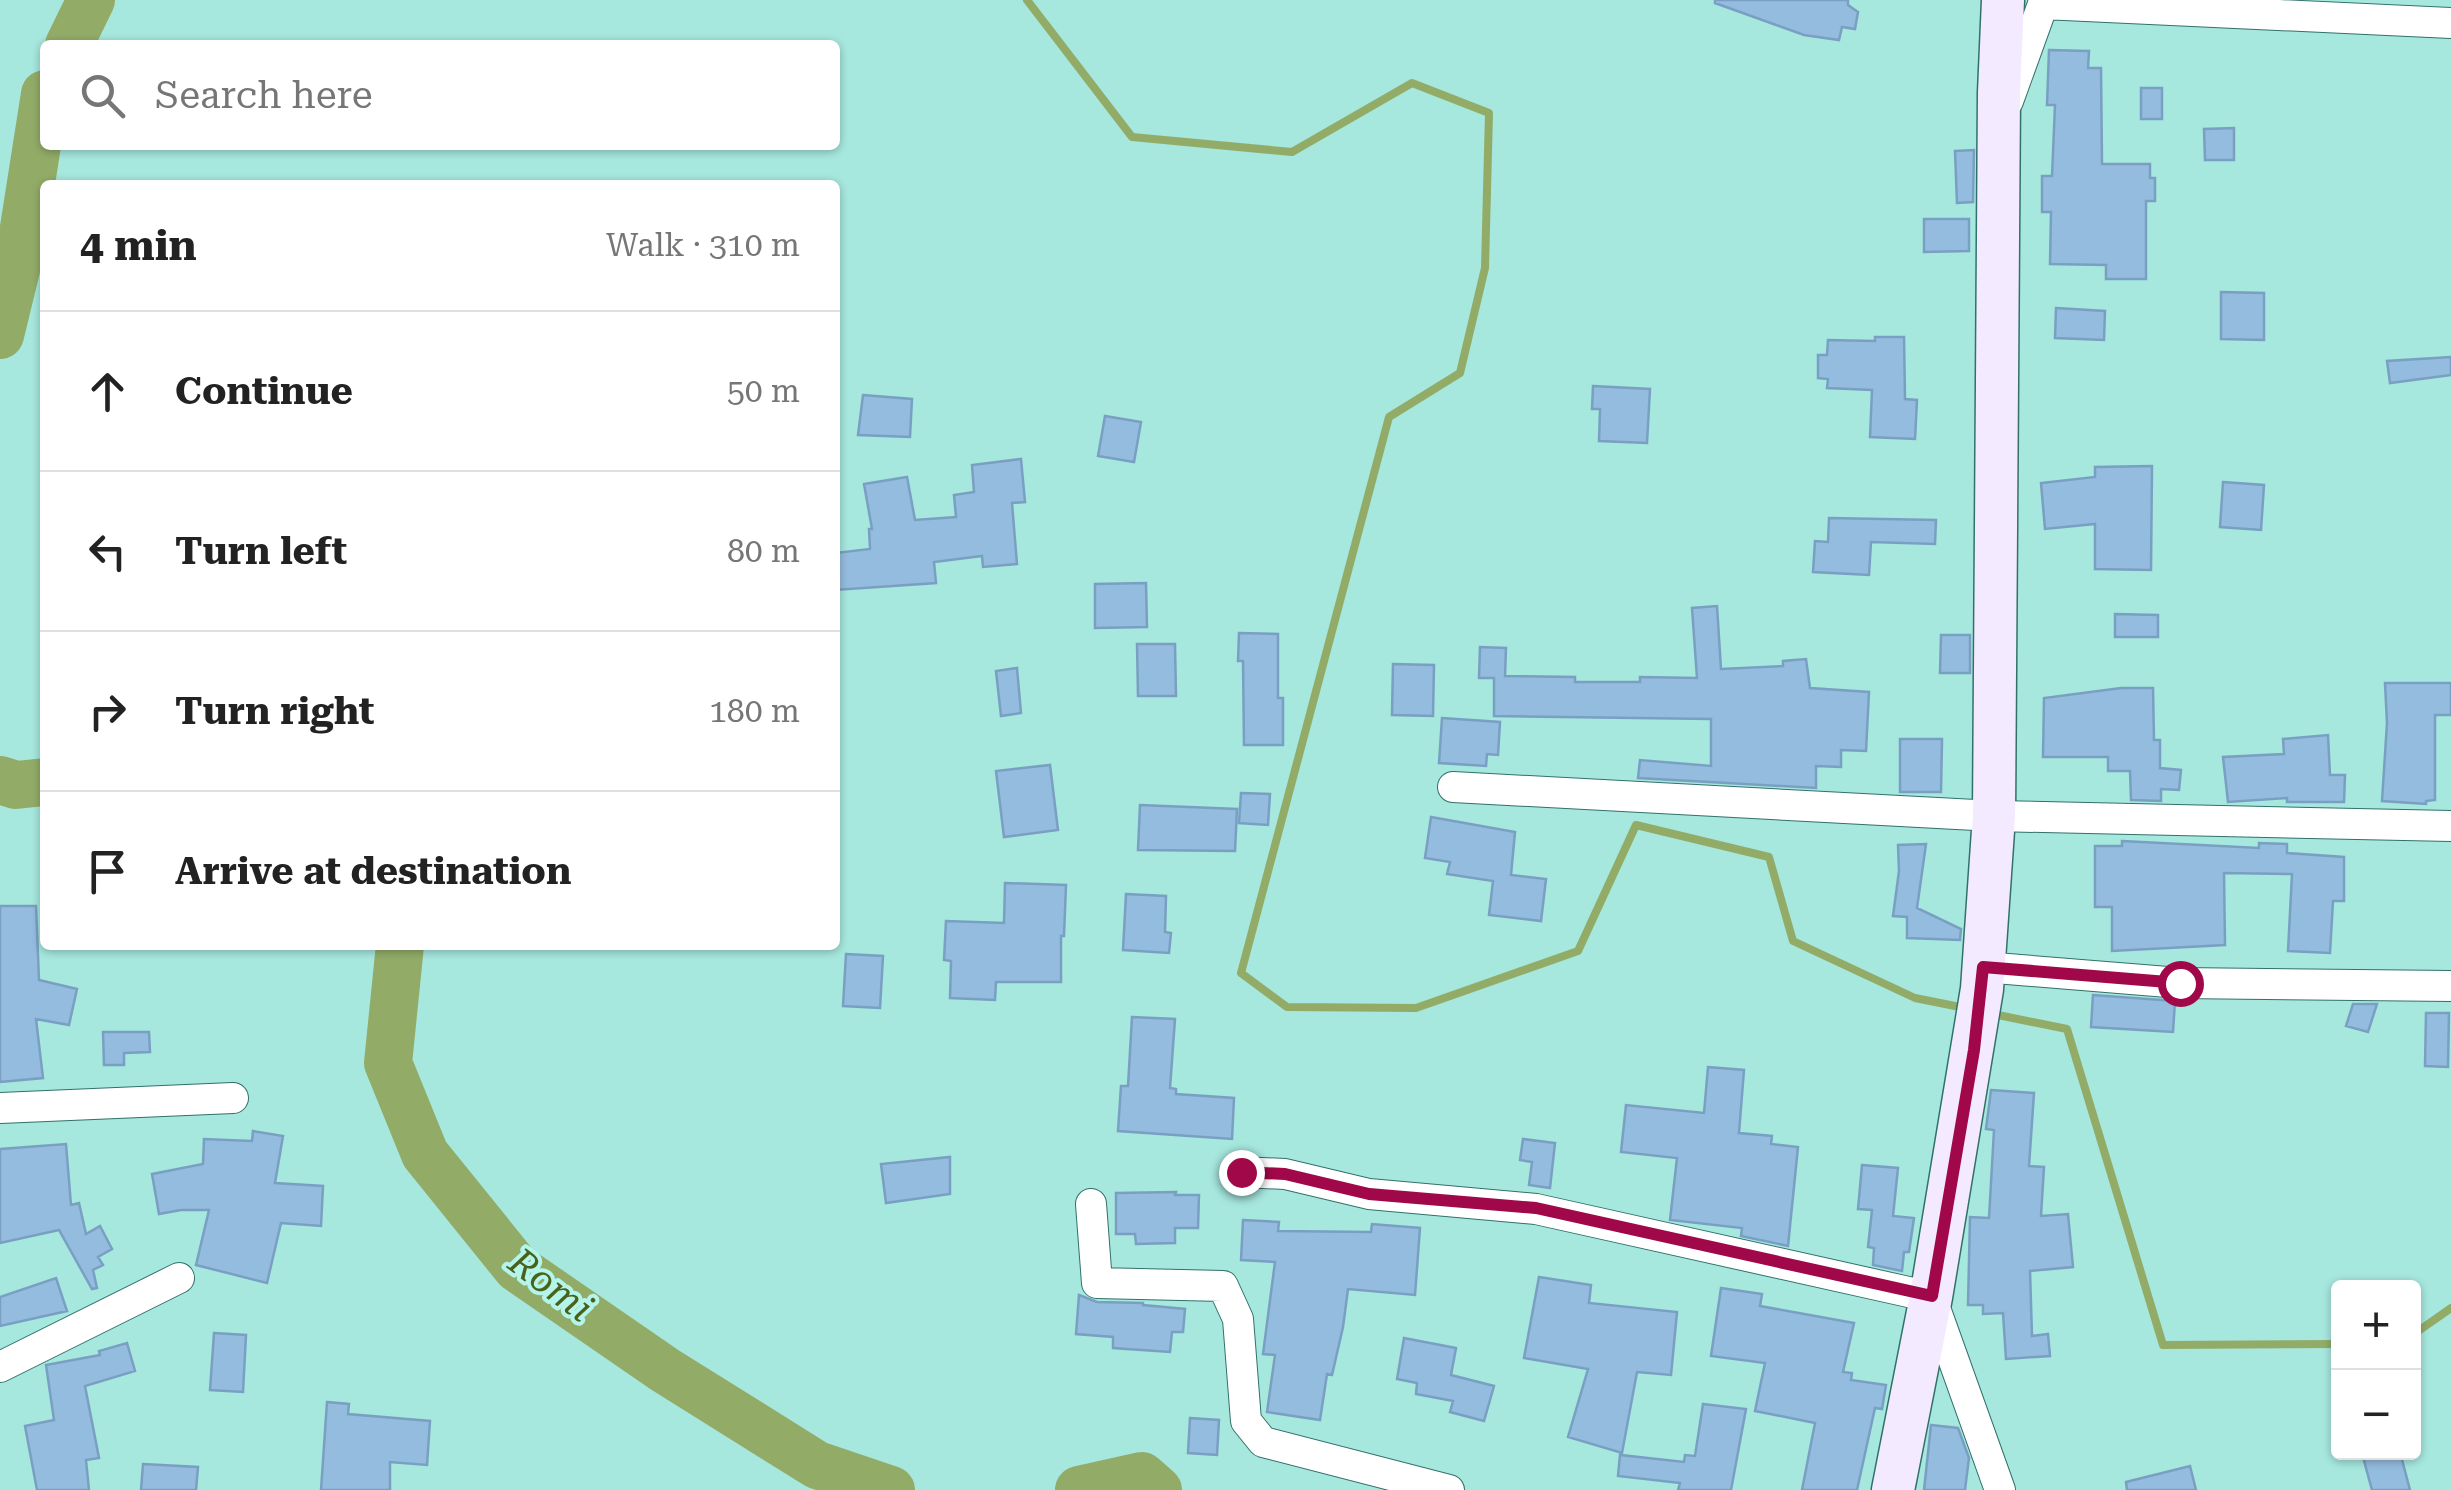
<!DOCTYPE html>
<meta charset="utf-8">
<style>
:root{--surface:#fff;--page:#f2f2f2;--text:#222;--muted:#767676;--line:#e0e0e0}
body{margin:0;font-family:"Roboto Serif",serif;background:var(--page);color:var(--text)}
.controls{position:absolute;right:30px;bottom:30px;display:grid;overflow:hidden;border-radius:10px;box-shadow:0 2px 8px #0004}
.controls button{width:90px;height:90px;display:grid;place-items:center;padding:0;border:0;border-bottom:2px solid var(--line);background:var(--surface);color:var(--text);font:50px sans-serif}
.stop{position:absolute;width:30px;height:30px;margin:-22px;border:8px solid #a10849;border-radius:50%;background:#fff}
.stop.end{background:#a10849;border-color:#fff;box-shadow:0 2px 10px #0008}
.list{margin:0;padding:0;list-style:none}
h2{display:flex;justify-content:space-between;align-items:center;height:130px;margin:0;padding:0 40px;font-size:42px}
h2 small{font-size:32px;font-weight:400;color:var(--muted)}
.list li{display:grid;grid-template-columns:65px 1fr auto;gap:30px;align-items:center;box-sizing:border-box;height:160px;padding:0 40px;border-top:2px solid var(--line)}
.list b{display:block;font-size:38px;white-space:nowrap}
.list em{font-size:32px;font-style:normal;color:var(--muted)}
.icon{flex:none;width:55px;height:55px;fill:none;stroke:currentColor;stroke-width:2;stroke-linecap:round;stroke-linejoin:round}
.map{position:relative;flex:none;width:2451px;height:1490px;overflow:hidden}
.search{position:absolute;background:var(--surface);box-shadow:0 2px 8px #0004;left:40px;top:40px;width:800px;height:110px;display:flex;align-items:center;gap:25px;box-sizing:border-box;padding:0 35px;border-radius:10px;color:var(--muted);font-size:38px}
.panel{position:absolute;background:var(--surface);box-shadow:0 2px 8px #0004;left:40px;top:180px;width:800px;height:770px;border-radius:10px}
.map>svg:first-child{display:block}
</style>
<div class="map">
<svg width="2451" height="1490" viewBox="0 0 2451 1490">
<rect width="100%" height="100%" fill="#a6e7de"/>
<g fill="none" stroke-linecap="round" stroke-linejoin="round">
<path stroke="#92ac68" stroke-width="8" d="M1027 0 1132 137 1292 152 1412 83 1489 113 1485 268 1460 373 1389 417 1241 973 1287 1007 1416 1008 1578 951 1636 825 1769 857 1793 941 1915 998 1965 1008
M1993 1014 2067 1029 2163 1345 2338 1344
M2414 1334 2451 1308"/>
<path stroke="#92ac68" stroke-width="48" d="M69 45 91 0
M0 335 20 253 45 94
M0 780 16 785 45 782
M400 945 388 1063 425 1154 517 1268 665 1370 817 1465 891 1490
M1079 1490 1142 1476 1158 1490"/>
</g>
<path fill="#94bcdf" stroke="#79a0c2" stroke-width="2.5" d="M1715 0H1848V5L1858 12 1855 29 1842 27 1839 40 1804 35 1715 3Z
M2049 50 2089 51 2088 68H2101L2102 164H2150V178H2155V201H2146V279H2106V265L2050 264 2051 212H2042V176H2052L2055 105H2047Z
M2141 88H2162V119H2141Z
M2234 128V160H2205L2204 129Z
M1974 150 1973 202 1957 203 1955 151Z
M1924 219H1969V251L1924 252Z
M2221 292 2264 293V340L2221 339Z
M2056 308 2105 311 2104 340 2055 338Z
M1875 337H1904L1905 399 1917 400 1915 439 1870 437 1872 390 1827 388 1828 379 1818 378V355H1827L1828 340 1875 341Z
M2451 357V375L2390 383 2387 361Z
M1593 386 1650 389 1647 443 1599 441 1600 409H1592Z
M863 395 912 399 910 437 858 435Z
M1105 416 1141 422 1134 462 1098 456Z
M1021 459 1025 502 1012 503 1017 564 983 567 982 556 934 562 936 583 835 590V553L870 549 869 529H872L864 484 907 477 915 520 956 517 954 495 974 492 972 465Z
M2152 466 2151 570 2095 569V524L2045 529 2041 483 2095 477V467Z
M2223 482 2264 485 2261 530 2220 527Z
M1829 518 1936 520 1935 544 1871 542 1869 575 1813 572 1815 541 1828 542Z
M1146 583 1147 627 1095 628V584Z
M1717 606 1721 669 1783 666V661L1806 659 1810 688 1869 692 1866 751 1841 750V767L1816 766V788L1638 778 1640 760 1711 766V719L1494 716V678H1479L1480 647 1506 648 1505 676 1575 677V682H1640V677L1697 678 1692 608Z
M2115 614 2158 615V637H2115Z
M1239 633 1278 634V698H1283V745H1244L1243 661H1238Z
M1941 635H1970V673H1940Z
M1137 644H1175L1176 696H1138Z
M1393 664 1434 665 1433 716 1392 715Z
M1017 668 1021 713 1001 716 996 671Z
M2385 683H2451V715H2435V800L2426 801V804L2382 801 2387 723Z
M2121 688H2153L2154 740H2160V768L2181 770 2179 790 2161 789V801L2131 800 2130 771H2108V757H2043L2044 698Z
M1442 718 1500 722 1498 755 1487 754 1486 766 1439 763Z
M2328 735 2330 775H2345L2344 802H2287V798L2228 802 2223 757 2284 754 2283 739Z
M1900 739H1942L1941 792H1900Z
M1050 765 1058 830 1004 837 996 771Z
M1241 793 1270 794 1268 825 1239 823Z
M1140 805 1237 809 1235 851 1138 850Z
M1431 817 1515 832 1511 875 1546 879 1541 921 1489 915 1493 881 1447 874 1450 862 1425 858Z
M2122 841 2259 848V843L2287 844V853L2344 857V901H2333L2330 953 2288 951 2292 874 2224 873 2225 945 2112 951V907H2095V846H2122Z
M1926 844 1917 908 1961 929 1960 940 1907 938V917L1893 916 1899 871 1898 845Z
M1005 883 1066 885 1064 936H1061V982H996L995 1000 950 998 951 961 944 960 946 921 1004 923Z
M1126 894 1166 896 1165 932 1171 933 1169 953 1123 950Z
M0 906H36L39 980 77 989 69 1025 36 1019 43 1078 0 1082Z
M846 954 883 956 880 1008 843 1006Z
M2093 995 2175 1001 2173 1032 2091 1027Z
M2353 1004H2377L2368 1032 2346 1026Z
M2426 1013H2449L2448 1067 2425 1066Z
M1132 1017 1175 1019 1170 1088 1176 1089V1094L1234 1098 1232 1139 1118 1131 1121 1086H1128Z
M103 1032H149L150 1052 124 1053V1065H104Z
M1708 1067 1744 1070 1739 1133 1772 1136 1771 1144 1798 1147 1788 1246 1741 1236 1742 1228 1670 1220 1677 1158 1621 1152 1626 1105 1704 1113Z
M1991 1090 2034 1093 2029 1166 2044 1167 2041 1216 2068 1214 2073 1267 2030 1271 2032 1336 2048 1334 2050 1356 2006 1359 2003 1313 1983 1314V1305H1968L1970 1217 1989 1218 1994 1130 1986 1129Z
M253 1131 283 1136 275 1183 323 1186 321 1226 281 1223 267 1283 196 1265 209 1210H181L159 1214 152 1174 203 1164 204 1139 252 1141Z
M1523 1139 1555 1143 1550 1188 1529 1185 1532 1162 1520 1160Z
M66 1144 71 1205 79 1203 86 1234 100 1226 112 1249 98 1257 103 1265 93 1270 97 1288 92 1289 59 1230 0 1243V1149Z
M950 1157V1194L886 1203 881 1164Z
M1862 1165 1898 1168 1893 1216 1914 1218 1909 1252H1904L1902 1271 1873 1265 1874 1248 1868 1247 1872 1210 1858 1209Z
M1176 1192 1175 1195H1199L1198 1228H1175V1243L1136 1244 1135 1234H1116V1193Z
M1243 1220 1279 1222 1278 1231 1371 1232 1372 1224 1420 1228 1415 1295 1348 1289 1343 1327 1332 1375 1327 1374 1320 1420 1267 1412 1275 1355 1263 1354 1275 1262 1241 1260Z
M1539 1277 1591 1285 1589 1303 1677 1312 1671 1375 1637 1372 1622 1453 1568 1437 1588 1369 1524 1358Z
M56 1278 67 1311 0 1326V1297Z
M1721 1288 1762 1294 1760 1306 1854 1323 1843 1372 1852 1373 1851 1380 1886 1385 1882 1409 1875 1408 1857 1490H1802L1815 1423 1755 1411 1765 1363 1711 1356Z
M1079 1295 1097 1302 1143 1303V1305L1185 1309 1183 1332H1172L1170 1352 1113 1348V1337L1076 1334Z
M214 1333 246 1335 243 1392 210 1390Z
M1404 1338 1456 1348 1451 1375 1494 1386 1484 1421 1450 1412 1453 1401 1416 1394 1417 1383 1397 1379Z
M127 1343 135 1371 85 1386 99 1458 86 1460 89 1490H37L25 1426 54 1420 46 1365 100 1355 99 1351Z
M327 1402 349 1404 348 1414 430 1421 427 1465 390 1462V1490H321Z
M1703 1404 1746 1409 1731 1490H1678L1680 1483 1618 1476 1620 1455 1684 1462 1685 1455 1695 1456Z
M1190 1418 1219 1420 1217 1455 1188 1453Z
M1931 1425 1958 1428 1969 1458 1965 1490H1924Z
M2381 1452H2400L2410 1490H2372L2363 1457Z
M143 1464 198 1467 196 1490H141Z
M2190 1466 2196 1490H2127L2126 1482Z"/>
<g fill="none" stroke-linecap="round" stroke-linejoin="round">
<defs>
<path id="street" d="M2008 101 2043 4 2451 23
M1453 787 1994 816 2451 826
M1983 967 2180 983 2451 986
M0 1108 233 1098
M1241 1172 1285 1174 1369 1194 1536 1209 1931 1297 2000 1490
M1091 1204 1097 1283 1223 1286 1238 1319 1246 1421 1263 1442 1449 1490
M0 1367 179 1278"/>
<path id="secondary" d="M1893 1490 1931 1297 1982 989 1994 816 1999 93 2003 0"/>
</defs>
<use href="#street" stroke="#31716a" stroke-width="32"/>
<use href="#secondary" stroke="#31716a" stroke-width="45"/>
<use href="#street" stroke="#fff" stroke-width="30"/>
<use href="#secondary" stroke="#f4eaff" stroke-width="42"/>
</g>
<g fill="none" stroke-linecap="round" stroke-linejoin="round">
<path stroke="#a10849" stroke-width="12" d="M1241 1172 1285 1174 1369 1194 1536 1208 1932 1296 1974 1050 1983 967 2180 983"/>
</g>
<g text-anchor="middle" stroke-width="8" stroke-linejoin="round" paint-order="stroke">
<g font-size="38" font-style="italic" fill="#4a6119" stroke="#b3f4eb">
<text transform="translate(551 1285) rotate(37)" y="13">Romi</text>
</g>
</g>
</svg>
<div class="controls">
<button>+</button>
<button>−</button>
</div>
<div class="stop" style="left:2180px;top:983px"></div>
<div class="stop end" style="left:1241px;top:1172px"></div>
<div class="search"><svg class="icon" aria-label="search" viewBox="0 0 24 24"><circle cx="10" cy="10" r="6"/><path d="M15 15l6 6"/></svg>Search here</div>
<section class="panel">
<h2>4 min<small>Walk · 310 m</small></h2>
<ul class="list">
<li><svg class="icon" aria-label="ahead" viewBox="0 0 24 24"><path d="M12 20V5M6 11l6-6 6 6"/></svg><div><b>Continue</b></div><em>50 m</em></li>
<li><svg class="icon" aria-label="left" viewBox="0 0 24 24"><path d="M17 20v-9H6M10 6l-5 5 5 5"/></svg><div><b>Turn left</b></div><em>80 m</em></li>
<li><svg class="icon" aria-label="right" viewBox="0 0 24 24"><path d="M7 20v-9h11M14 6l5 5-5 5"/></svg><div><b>Turn right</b></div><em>180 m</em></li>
<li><svg class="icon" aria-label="arrive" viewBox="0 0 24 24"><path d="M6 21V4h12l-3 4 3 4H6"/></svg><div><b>Arrive at destination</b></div></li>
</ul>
</section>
</div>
